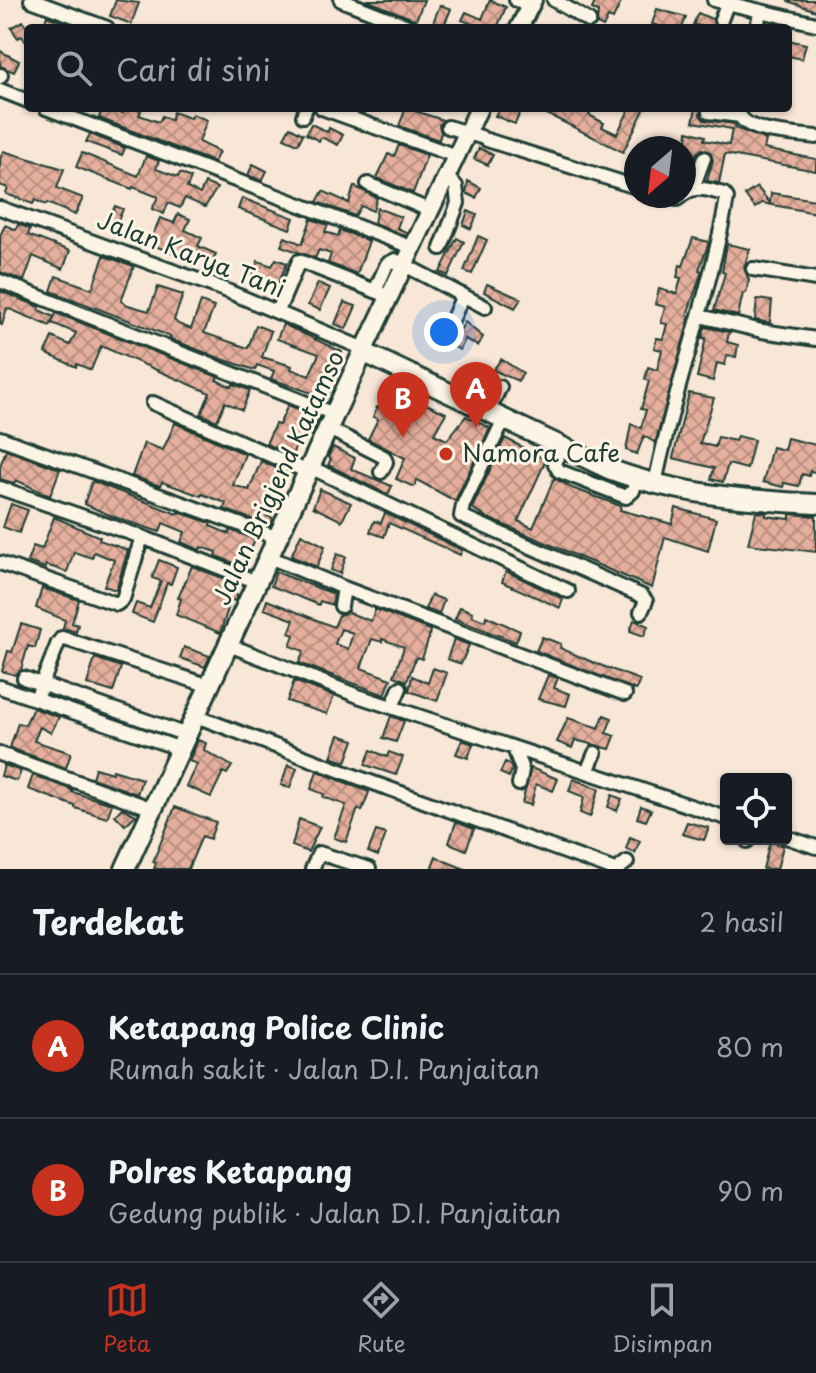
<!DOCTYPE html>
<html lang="id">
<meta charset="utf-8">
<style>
:root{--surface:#171b24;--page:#242831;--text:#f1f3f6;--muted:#9ea1a6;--line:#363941;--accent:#c8321e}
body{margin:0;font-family:"Playpen Sans",sans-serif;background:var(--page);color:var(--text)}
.controls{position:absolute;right:24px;bottom:24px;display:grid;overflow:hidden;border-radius:8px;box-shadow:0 2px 6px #0004}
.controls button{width:72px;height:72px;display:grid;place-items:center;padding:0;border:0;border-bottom:2px solid var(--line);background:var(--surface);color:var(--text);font:40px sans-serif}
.compass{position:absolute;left:624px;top:136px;width:72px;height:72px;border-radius:50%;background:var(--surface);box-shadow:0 2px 6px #0004;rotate:208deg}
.you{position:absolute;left:444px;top:332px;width:28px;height:28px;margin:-20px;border:6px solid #fff;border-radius:50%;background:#1a73e8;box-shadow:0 0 0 12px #1a73e833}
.badge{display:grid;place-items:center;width:52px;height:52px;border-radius:50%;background:var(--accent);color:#fff;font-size:26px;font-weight:700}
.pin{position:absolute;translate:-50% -66px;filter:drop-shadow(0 2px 4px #0008)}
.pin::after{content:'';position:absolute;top:42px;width:28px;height:24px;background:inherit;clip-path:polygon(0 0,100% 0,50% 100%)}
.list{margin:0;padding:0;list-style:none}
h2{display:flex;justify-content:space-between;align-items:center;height:104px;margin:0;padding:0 32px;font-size:34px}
h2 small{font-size:26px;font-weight:400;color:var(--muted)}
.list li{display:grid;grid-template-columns:52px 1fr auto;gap:24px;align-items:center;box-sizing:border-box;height:144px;padding:0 32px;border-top:2px solid var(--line)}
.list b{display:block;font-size:30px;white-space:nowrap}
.list p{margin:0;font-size:26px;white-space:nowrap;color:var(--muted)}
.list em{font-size:26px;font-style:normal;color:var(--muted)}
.icon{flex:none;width:44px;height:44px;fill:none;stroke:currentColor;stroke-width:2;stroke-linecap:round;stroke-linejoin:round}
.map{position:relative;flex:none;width:816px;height:869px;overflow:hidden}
.search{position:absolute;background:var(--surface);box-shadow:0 2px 6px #0004;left:24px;right:24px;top:24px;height:88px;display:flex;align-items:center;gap:20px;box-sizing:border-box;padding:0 28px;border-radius:8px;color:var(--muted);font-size:30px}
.sheet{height:392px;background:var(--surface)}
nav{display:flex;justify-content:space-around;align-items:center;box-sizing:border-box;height:112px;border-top:2px solid var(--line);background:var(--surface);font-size:22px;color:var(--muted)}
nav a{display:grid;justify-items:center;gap:4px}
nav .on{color:var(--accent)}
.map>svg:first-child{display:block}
</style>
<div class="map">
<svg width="816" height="869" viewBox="0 0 816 869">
<defs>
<pattern id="building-cross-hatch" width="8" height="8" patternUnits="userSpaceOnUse" patternTransform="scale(2)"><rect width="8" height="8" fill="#e6af9d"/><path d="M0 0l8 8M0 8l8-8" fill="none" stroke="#ba9081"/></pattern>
</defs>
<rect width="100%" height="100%" fill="#f8e7d7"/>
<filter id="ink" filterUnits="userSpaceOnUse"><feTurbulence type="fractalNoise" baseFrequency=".0125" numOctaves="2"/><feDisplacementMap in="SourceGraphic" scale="16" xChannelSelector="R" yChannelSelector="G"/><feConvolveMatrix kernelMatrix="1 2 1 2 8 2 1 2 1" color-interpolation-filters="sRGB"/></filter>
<g filter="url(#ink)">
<path fill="url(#building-cross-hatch)" stroke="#1f3d34" stroke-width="2" fill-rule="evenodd" d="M116 0 139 3 131 24 110 16Z
M366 0H424L416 20Z
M490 0 506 7 497 28H482L462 20 466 12 482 19Z
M596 0H622L613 19 608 17 603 27 597 24 598 12 592 9Z
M788 0H816V11L788 1Z
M440 5 451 9 443 28 432 25Z
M657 9 686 17 682 28 662 27 652 24Z
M698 13 712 19 717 28 693 25Z
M47 16 58 20 77 28H42Z
M23 21 28 29V45L22 36 18 38 11 28Z
M788 40 806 44 802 59 788 56Z
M0 51 19 61 14 72 0 66Z
M102 108 123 113 125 108H132L141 111 139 115 159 122 162 116 171 120 173 112 190 118 192 114 207 120 199 142 219 152 214 162 195 155 99 118Z
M406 108 443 120 439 125 441 133 439 140 399 126Z
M499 108H522L515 124 495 116Z
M535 108H593L589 115 604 123 602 127 617 134 630 108H645L623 152Z
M696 108H701L700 115 704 120 736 124 735 128 766 140 764 149 816 159V171L725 154 719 183 707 181 713 160 710 152 702 149 696 154 692 165 684 164 688 131 705 136 704 140 729 145 732 129 693 122Z
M311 124 328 132 329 128 343 135 338 145 321 137 319 141 306 134Z
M290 127 303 134 298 144 284 138Z
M90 134 125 148 122 155 86 142Z
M399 145 427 155 413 193 377 178 388 154 394 156Z
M479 148 493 155 488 165 474 159Z
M3 151 64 169 57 188 83 198 75 215 47 203 46 205 35 200 33 204 6 194 8 188 0 185V159Z
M82 153 138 176 146 156 159 161 156 169 178 177 180 173 191 178 187 188 200 194 205 183 217 188 205 207 185 198 180 208 168 203 164 214 152 209 158 197 133 187 132 189 76 167Z
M253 164 267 171 262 181 248 175Z
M468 181 481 188 476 198 466 193Z
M354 186 377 198 373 211 361 206 355 216 317 202 323 191 349 203Z
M757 187 770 203 771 193 816 200V213L762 203 755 208 745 195Z
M242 198 294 218 290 229 238 209Z
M115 206 123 209 116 225 108 222Z
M377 208 401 217 397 228 408 233 406 236 374 223Z
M468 211 477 215 471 229 463 225Z
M178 214 190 219 185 230 202 238 198 246 216 254 212 263 193 254 191 259 149 244 160 218 174 223Z
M311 219 328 225 325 232 338 236 340 230 369 241 357 274 328 263 331 254 319 250 315 258 281 246 285 237 302 244Z
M18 224 30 229 28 235 70 251 63 269 33 256 24 281 0 272V236L5 225 16 230Z
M478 236 487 240 472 274 464 271Z
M457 238 464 242 448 276 440 272Z
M693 238 709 242 699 270 702 271 687 315 690 316 656 440 654 442 644 436 637 454 626 450 631 424 641 428 646 410 641 409 649 381 645 379 648 367 657 370 662 350 654 348 657 338 663 339 667 324 661 323 665 307 655 304 659 289 677 294 681 278 677 277 680 265 683 266Z
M727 244 750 249 744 268 749 280 746 293H743L738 316 714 310 725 273 722 272Z
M104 256 134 266 121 301 128 305 149 311 158 287 183 295 174 320 178 324 191 329 201 302 214 307 204 333 248 348 256 325 271 331 262 357 292 366 291 369 309 376 319 354 277 339 283 324 342 352 339 360 331 357 321 379 331 383 325 400 314 396 315 394 271 379 274 371 257 365 255 370 222 359 170 339 171 337 159 332 51 291 56 276 92 289Z
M276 259 287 263 277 286 264 280 260 288 249 282 258 261 272 266Z
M318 283 330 288 320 310 308 305Z
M487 284 521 299 515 308 484 292Z
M0 291 40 307 39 310 54 317 50 326 7 308 2 325 0 324Z
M757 299 772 301 770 323 755 320Z
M344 302 356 306 346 329 335 324Z
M56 313 218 377 216 380 232 387 233 384 250 390 242 410 225 402 217 421 201 414 210 393 101 346 91 370 77 364 76 367 45 353 52 337 70 345 76 333 52 323Z
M465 322 483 337 478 346 465 339 460 350 451 345Z
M705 327 729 332 727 342 738 345 736 357 727 355 725 365 717 363 713 381 697 377 706 338H702Z
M501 359 523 373 518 381 493 370Z
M395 390 446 413 434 434 447 440 466 416 490 428 455 501 417 480 414 487 396 479 405 458 368 439 378 419 373 417 377 407 385 410Z
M689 393 714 398 700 443 715 447 718 437 735 441 737 436 754 440 747 469 728 464 723 482 711 479 714 468 673 458Z
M288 405 319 418 312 435 302 431 292 455 266 444 275 424 279 425Z
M175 423 245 454 233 485 249 490 261 461 283 471 264 514 273 519 270 526 224 509 226 503 202 494 201 496 162 482 160 486 132 476 144 443 163 450Z
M505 438 546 460 518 521 533 528 554 478 572 488 621 506 620 510 672 524 676 508 716 519 708 551 665 537 652 588 488 518 472 508Z
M787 438 816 445V472L810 471 809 476 802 474 799 486 784 483 783 487 763 482 772 447 784 450Z
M333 447 355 458 351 469 392 486 388 495 328 465 331 459 328 457Z
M6 450 60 469 50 496 16 480 14 483 0 479V466Z
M92 481 177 514 178 512 211 523 210 526 229 534 230 530 255 539 244 567 216 556 217 552 201 547 200 550 181 542 185 532 163 523 160 532 114 517 84 504Z
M320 489 351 503 342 521 313 507Z
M11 504 28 510 19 533 3 527Z
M756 512 766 513V516L790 519V514L816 516V552L748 544Z
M385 513 462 550 460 555 389 523 384 537 370 532 374 521 381 523Z
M54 517 100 537 99 540 128 550 116 590 104 586 114 560 94 552 92 558 74 552 67 572 46 565 45 568 27 562 33 546 42 549Z
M301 534 325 546 317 567 291 556Z
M337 554 346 557 340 574 331 570Z
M159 560 177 567 171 584 167 583 153 622 132 614 136 603 150 608 161 581 152 578Z
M192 566 230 581 227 590 238 595 235 601 231 600 220 633 176 615 181 599 178 598Z
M506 571 563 599 560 608 502 582Z
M276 572 334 594 332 605 320 601 319 605 271 586Z
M42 588 79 600 72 623 78 625 76 632 63 628 65 620 36 608Z
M431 595 444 600 439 614 425 609Z
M267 600 334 627 339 615 347 612 371 621 375 609 430 630 429 637 422 659 416 657 407 681 394 676 404 647 382 639V642L372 639 361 668 391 679 385 695 299 663 304 651 290 646 294 635 289 633 294 620 264 609ZM341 629 353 633 348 649 335 644Z
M460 607 473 612 472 616 485 621 486 616 520 631 516 642 455 619Z
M634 620 648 626 644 636 630 631Z
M21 624 40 630 35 648 28 646 21 670 15 675 2 671 8 651 12 652Z
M542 637 561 644 560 648 592 662 640 680 636 690 536 651Z
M454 639 469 645 461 664 447 659Z
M184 647 210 656 205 667 180 658Z
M95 658 121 667 113 692 87 684Z
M433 668 447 673 437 701 409 691 412 676 428 683Z
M548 675 558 678 554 688 570 694 566 706 538 699Z
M294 681 334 696 327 714 287 701Z
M33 708 59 717 51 733 40 727 34 741 71 753 66 768 10 748 18 723 25 725Z
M604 715 612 718 606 733 615 736 610 749 575 740 572 748 557 742 568 718 599 728Z
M391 716 404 721 396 742 383 738Z
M339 735 354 740 346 762 331 757Z
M198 740 206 743 204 750 232 766 227 774 223 772 211 797 186 786 197 764 189 761Z
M462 740 473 744 468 758 456 754Z
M371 750 387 757 389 752 403 757 396 775 365 765Z
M505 762 510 764 512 770 509 777 500 773Z
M4 765 21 771 17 781 1 776Z
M288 765 297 768 290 788 281 785Z
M95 768 112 773 113 770 142 779 137 794 92 778Z
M531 768 558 779 553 791 536 784 531 805 522 803Z
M317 771 369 792 362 811 358 809 346 842 334 838 346 805 323 797 324 794 311 789Z
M33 775 72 790V792L112 804 107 818 75 808V806L28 789Z
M573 779 599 789 590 817 580 813 584 797 569 791Z
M612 795 622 799 617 811 608 807Z
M641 806 651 810 646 821 637 818Z
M175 807 216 822 210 839 202 836 188 869H154L156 863 153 862Z
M122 808 136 815 125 825 115 815Z
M299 819 320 827 308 852 292 846Z
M456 822 474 829 466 850 449 843Z
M687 822 709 828 704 840 682 834Z
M376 831 386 834 378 856 368 852Z
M630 837 640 841 635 853 626 849Z
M770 841 783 846 777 869H763Z
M436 856 445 861 465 869H431Z"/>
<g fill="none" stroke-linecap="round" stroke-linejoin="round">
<defs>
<path id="minor" d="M31 0 107 28
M341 0 413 28
M516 0 530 6
M554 0 589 21
M714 0 816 24
M721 20 727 4
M757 28 760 12
M0 77 1 75
M0 90 28 101
M46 108 411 247
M322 108 456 156
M709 112 740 116C750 134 796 134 816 137
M303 116 306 108
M448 127 481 137
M487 140 636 187
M368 184 429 210
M693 188 704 158
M664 196 677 199 681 196
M0 208 225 290 364 349
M441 248 458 203 456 186 446 176
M753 269 816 279
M0 281 334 414
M375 291 387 264 395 260 485 307
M278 311 299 261 388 296
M700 316 762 331 816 339
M445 337 463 295
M153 403 308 472
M488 412 500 387
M504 419 463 505 461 516 642 596 646 601 641 612
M327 428 384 457 386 462 381 472
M0 438 278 538
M561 446 555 464 559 471 626 497 633 491 636 480
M310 467 568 591
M655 484C674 387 710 295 727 198L724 194C711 191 696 184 684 194
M0 488 142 537 257 582
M269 557 344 588 625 694
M0 563 117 604 123 599 142 537
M341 606 344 588
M229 645 358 696 726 818
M24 678 187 735
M0 687 181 749
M36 699 58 643 62 638 210 686
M392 707 400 688
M196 716 365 780 612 869
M514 748 522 770 519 784
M0 754 153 809
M587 772 595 753
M786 837 816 847
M747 841 749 839
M312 869 319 853 369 869
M618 869 627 862"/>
<path id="major" d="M519 28 533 0
M363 352 479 108"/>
<path id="highway" d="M125 869 363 352 609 469C675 494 746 500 816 504"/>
</defs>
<use href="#minor" stroke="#1f3d34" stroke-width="18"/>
<use href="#major" stroke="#1f3d34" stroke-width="22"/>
<use href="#highway" stroke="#1f3d34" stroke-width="24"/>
<use href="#minor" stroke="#fcf5e5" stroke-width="12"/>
<use href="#major" stroke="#fcf5e5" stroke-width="16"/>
<use href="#highway" stroke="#fcf5e5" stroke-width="18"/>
</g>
</g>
<circle fill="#c8321e" stroke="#fcf5e5" stroke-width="3" cx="446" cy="454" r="8"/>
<g text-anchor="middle" stroke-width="6" stroke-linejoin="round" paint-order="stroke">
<g font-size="24" fill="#1f3d34" stroke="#fcf5e5">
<text transform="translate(191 255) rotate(21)" y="8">Jalan Karya Tani</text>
<text transform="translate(279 478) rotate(-65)" y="8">Jalan Brigjend Katamso</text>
</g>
<g font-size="24" fill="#1f3d34" stroke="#fcf5e5" text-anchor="start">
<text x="462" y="462">Namora Cafe</text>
</g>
</g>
</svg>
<div class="controls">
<button><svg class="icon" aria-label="locate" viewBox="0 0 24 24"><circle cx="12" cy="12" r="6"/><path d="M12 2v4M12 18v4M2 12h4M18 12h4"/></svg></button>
</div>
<svg class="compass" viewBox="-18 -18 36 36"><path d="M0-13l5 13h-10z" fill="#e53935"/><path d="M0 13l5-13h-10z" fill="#9ea1a6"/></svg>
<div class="you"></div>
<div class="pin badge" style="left:476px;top:428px">A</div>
<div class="pin badge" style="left:403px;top:438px">B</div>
<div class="search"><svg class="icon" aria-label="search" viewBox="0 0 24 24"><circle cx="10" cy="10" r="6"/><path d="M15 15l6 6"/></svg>Cari di sini</div>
</div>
<section class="sheet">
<h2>Terdekat<small>2 hasil</small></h2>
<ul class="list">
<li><span class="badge">A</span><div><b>Ketapang Police Clinic</b><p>Rumah sakit · Jalan D.I. Panjaitan</p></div><em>80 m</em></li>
<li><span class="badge">B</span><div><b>Polres Ketapang</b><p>Gedung publik · Jalan D.I. Panjaitan</p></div><em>90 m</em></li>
</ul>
</section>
<nav>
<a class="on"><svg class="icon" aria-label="map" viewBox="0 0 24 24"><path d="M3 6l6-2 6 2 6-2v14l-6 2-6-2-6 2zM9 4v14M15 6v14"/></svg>Peta</a>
<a><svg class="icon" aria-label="directions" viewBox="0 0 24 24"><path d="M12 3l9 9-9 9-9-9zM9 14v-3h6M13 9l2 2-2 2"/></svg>Rute</a>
<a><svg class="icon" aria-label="saved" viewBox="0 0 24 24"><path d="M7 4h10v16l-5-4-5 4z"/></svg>Disimpan</a>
</nav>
